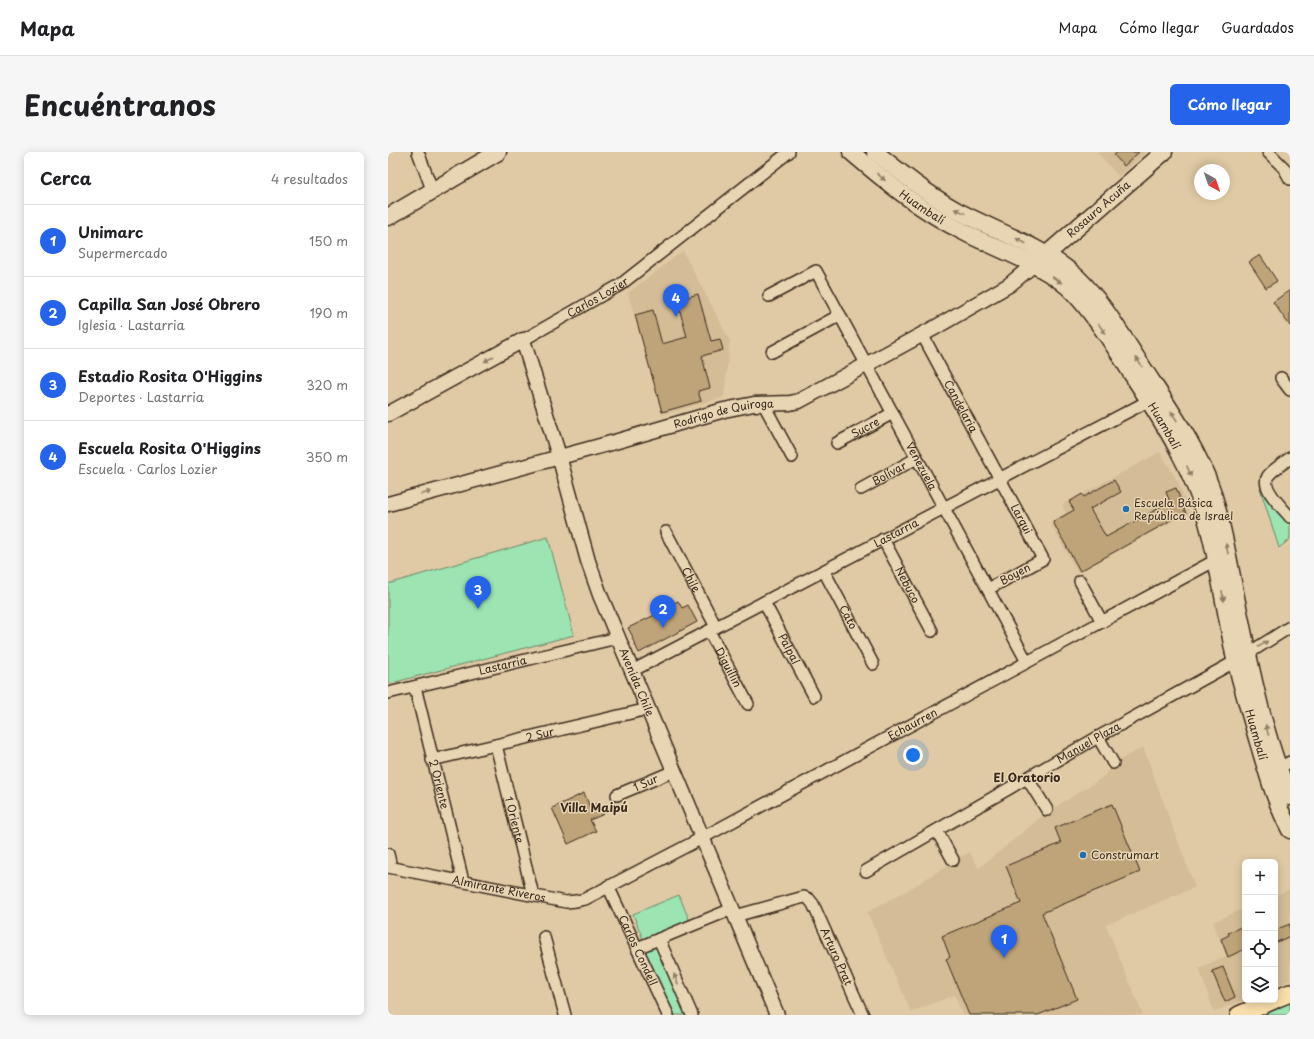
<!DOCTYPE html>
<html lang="es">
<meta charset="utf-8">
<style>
:root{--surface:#fff;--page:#f6f6f6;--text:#202124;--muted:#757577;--line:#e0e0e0;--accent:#2563eb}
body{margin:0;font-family:"Playpen Sans",sans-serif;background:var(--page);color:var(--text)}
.controls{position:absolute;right:12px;bottom:12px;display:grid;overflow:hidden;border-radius:6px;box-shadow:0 2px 10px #0003}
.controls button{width:36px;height:36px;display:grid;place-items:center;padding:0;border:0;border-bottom:1px solid var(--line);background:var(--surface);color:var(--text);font:20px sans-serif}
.compass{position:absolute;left:806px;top:12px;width:36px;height:36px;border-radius:50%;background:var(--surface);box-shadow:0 2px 10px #0003;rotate:140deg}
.you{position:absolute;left:525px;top:603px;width:14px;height:14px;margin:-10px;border:3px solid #fff;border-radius:50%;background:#1a73e8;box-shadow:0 0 0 6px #1a73e833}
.badge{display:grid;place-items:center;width:26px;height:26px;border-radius:50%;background:var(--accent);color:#fff;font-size:13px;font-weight:700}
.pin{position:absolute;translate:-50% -33px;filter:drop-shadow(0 1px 2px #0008)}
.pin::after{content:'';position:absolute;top:21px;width:14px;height:12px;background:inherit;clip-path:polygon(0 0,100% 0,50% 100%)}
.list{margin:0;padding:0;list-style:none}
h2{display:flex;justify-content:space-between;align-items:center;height:52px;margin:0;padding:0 16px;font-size:17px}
h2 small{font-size:13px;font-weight:400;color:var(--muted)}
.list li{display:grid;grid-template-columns:26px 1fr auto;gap:12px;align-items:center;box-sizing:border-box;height:72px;padding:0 16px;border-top:1px solid var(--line)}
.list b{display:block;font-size:15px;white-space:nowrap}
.list p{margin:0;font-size:13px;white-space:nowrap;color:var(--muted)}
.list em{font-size:13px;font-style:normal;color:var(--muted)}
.icon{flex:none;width:22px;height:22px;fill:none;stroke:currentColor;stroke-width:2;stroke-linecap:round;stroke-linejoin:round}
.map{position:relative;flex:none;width:902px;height:863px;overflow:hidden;border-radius:6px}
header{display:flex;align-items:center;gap:24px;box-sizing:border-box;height:56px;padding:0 20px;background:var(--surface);border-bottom:1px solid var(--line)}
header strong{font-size:19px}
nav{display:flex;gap:22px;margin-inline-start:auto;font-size:14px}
.intro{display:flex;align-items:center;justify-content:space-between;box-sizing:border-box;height:96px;padding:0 24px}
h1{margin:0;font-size:28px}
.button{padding:10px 18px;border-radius:6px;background:var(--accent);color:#fff;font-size:14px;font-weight:700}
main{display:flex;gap:24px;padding:0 24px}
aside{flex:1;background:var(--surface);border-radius:6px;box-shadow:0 2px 10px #0003}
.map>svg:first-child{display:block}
</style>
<header>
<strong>Mapa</strong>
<nav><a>Mapa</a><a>Cómo llegar</a><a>Guardados</a></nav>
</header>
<div class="intro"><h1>Encuéntranos</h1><a class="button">Cómo llegar</a></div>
<main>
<aside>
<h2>Cerca<small>4 resultados</small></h2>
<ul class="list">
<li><span class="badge">1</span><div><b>Unimarc</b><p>Supermercado</p></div><em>150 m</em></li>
<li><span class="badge">2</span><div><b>Capilla San José Obrero</b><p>Iglesia · Lastarria</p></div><em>190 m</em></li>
<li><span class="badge">3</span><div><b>Estadio Rosita O'Higgins</b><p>Deportes · Lastarria</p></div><em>320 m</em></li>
<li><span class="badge">4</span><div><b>Escuela Rosita O'Higgins</b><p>Escuela · Carlos Lozier</p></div><em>350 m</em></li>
</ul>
</aside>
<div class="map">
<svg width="902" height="863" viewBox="0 0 902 863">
<rect width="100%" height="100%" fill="#e0caa5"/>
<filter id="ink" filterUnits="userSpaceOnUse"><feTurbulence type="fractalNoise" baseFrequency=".025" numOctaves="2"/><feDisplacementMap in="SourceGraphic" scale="8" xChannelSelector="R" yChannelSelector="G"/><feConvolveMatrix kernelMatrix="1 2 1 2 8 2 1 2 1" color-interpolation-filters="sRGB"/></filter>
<g filter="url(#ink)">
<path fill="#d3bc96" d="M709 0H759L730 24Z
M295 99 342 189 336 245 274 263 240 141Z
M772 300 789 328 802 361 788 367 690 421 662 370 678 361 674 353Z
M755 595 807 735 718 773 755 863H576L566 843 523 860 479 760 523 736 581 700 591 716 658 661 715 625 725 612Z
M902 737V828L887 834V744Z
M857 756V847L826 860 811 816 838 804 825 770Z"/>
<path fill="#9ce4b2" stroke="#6c8768" d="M872 336 902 372V387L891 396Z
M160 385 186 483 0 532V432Z
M291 743 302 770 256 790 245 762Z
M270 793 301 863H286L256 800Z
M902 851V863H874Z"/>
<path fill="#bfa479" stroke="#3b2a1e" d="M730 0H751L736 14 726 3Z
M872 103 889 129 878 136 861 110Z
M902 138V174L885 150Z
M310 142 323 189 332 187 335 198 314 204 322 236 310 239 313 249 274 260 247 163 265 158 274 192 299 185 289 148Z
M726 328 733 340 702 357 718 385 782 350 778 340 788 336 798 362 780 369V370L692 419 665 370 686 358 681 350 694 342 696 345Z
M290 449 294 456 300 453 309 470 251 501 244 486 245 485 240 476 277 458 276 456Z
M196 641 202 655 211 651 216 662 202 668 208 679 180 692 164 656Z
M724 652 752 720 654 761 689 847 650 863H581L558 807 562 805 554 784 633 751 618 714 673 691 667 676Z
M902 772V784L887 791V778Z
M853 775 857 786V797L840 805 833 787 841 783 840 781Z
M835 815 847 845 837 850 824 819Z"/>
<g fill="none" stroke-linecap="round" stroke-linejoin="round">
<defs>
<g id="minor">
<path d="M30 0 45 40"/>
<path d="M880 0 896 16 902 27"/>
<path id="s1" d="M381 144 428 119 639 510"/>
<path id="s2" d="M534 182 655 407 600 437"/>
<path id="s3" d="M135 188 232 133 401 0"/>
<path d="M384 200 452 163"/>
<path d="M893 226 902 238"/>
<path d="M375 251 404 305"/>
<path id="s4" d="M449 291 505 261"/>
<path d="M902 306C895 312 885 317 880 324 872 336 895 356 902 365"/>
<path id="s5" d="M473 337 529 306"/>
<path id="s6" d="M278 380 328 475"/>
<path id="s7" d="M495 387 544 479"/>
<path id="s8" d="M436 419 485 512"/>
<path d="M692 429 714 470"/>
<path id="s9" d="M376 450 426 544"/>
<path id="s10" d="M321 479 360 552"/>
<path id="s11" d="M244 519 766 246"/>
<path id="s12" d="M27 535 75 729"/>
<path id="s13" d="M0 541 229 486"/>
<path d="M710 585 725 611"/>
<path id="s14" d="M108 593 145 743"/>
<path id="s15" d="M44 608 260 557"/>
<path d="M885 619 902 610"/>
<path d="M639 626 659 658"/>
<path id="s16" d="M229 643 286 619"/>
<path d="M549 679 565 708"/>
<path d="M0 702 3 715"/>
<path id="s17" d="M0 715 178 750 188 749 197 747 314 686 828 408"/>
<path id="s18" d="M478 719 710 585 848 509 902 475"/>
<path id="s19" d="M220 734 280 863"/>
<path id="s20" d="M347 764 416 745 421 747 425 752 475 863"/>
<path d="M156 785 177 863"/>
<path d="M271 787 304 863"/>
<path d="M249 796 344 757"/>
</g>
<g id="tertiary">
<path id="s21" d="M0 262 135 188 171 304 200 409 212 443 389 863"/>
<path id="s22" d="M0 352 223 291 336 258 366 252 402 251 411 249 548 175 621 133 645 113"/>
</g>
<g id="secondary">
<path id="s23" d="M463 0C497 29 531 57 570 77 604 96 660 113 686 141 708 165 726 193 743 221 775 270 807 319 821 377 832 420 838 464 847 507 854 535 862 562 870 590 879 620 887 650 902 678"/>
<path d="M487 0C512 20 538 41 566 57 608 80 654 93 690 126 715 150 733 182 752 211 778 252 808 292 824 338 835 373 841 410 848 445 862 513 875 582 902 645"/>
<path d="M0 65 110 0"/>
<path id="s24" d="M651 109 776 0"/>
</g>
<path id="primary" d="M887 847 902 841
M851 863 886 848"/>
</defs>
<use href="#minor" stroke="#3b2a1e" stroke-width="14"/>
<use href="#tertiary" stroke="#3b2a1e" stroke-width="17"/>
<use href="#secondary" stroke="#3b2a1e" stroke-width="19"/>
<use href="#primary" stroke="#3b2a1e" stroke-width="20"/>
<use href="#minor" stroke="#e7d5b3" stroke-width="11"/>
<use href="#tertiary" stroke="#e7d5b3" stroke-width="14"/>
<use href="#secondary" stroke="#e7d5b3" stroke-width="16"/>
<use href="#primary" stroke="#f8deab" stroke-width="17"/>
</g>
<defs><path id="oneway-solid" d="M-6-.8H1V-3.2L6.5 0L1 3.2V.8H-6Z"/></defs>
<g fill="#918068">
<use href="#oneway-solid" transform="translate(493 25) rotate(40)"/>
<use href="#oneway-solid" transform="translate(572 59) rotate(-154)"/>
<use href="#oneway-solid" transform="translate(633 89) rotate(-153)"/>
<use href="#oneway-solid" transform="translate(669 128) rotate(33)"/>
<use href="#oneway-solid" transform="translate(714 177) rotate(55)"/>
<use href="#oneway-solid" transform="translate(101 207) rotate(151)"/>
<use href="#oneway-solid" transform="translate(751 210) rotate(-123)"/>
<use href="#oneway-solid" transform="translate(786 264) rotate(-122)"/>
<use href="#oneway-solid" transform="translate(801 319) rotate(67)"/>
<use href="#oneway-solid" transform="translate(38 341) rotate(-15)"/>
<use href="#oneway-solid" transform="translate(839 397) rotate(-102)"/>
<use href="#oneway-solid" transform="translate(835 444) rotate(79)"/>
<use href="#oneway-solid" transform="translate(875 492) rotate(-32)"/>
<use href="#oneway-solid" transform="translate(879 578) rotate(-105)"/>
<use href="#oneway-solid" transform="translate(288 827) rotate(-113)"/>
</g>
</g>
<g fill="#1f6fb2" stroke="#e7d5b3" stroke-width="1.5">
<circle cx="738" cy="357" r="4"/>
<circle cx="695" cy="703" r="4"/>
</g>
<g text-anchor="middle" stroke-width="3" stroke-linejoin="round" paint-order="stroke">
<g font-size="11" fill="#3b2a1e" stroke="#e7d5b3">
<text dy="4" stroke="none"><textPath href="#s23" startOffset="90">Huambalí</textPath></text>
<text dy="4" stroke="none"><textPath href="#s24" startOffset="79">Rosauro Acuña</textPath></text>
<text dy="4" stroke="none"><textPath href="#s3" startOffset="86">Carlos Lozier</textPath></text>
<text dy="4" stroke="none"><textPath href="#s2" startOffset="82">Candelaria</textPath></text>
<text dy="4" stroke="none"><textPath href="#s22" startOffset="348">Rodrigo de Quiroga</textPath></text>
<text dy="4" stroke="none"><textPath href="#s23" startOffset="426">Huambalí</textPath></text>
<text dy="4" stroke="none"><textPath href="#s4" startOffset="32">Sucre</textPath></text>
<text dy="4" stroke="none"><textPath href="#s1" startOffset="275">Venezuela</textPath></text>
<text dy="4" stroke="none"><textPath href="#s5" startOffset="32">Bolívar</textPath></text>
<text dy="4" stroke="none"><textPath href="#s2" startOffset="210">Larqui</textPath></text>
<text dy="4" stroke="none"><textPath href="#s11" startOffset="298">Lastarria</textPath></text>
<text transform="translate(627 422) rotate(-28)" y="4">Boyen</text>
<text dy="4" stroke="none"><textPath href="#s6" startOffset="54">Chile</textPath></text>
<text dy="4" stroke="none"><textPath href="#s7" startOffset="52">Nebuco</textPath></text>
<text dy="4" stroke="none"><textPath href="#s8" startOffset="52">Cato</textPath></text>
<text dy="4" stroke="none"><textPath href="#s9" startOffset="53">Palpal</textPath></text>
<text dy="4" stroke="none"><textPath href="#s13" startOffset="118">Lastarria</textPath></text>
<text dy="4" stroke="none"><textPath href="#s10" startOffset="41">Diguillín</textPath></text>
<text dy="4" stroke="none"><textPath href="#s21" startOffset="515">Avenida Chile</textPath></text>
<text dy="4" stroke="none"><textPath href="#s17" startOffset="572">Echaurren</textPath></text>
<text dy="4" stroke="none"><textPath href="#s23" startOffset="750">Huambalí</textPath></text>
<text dy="4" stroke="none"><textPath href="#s15" startOffset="111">2 Sur</textPath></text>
<text dy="4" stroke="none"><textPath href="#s18" startOffset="257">Manuel Plaza</textPath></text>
<text dy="4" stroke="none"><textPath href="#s16" startOffset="31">1 Sur</textPath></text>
<text dy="4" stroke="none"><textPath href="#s12" startOffset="100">2 Oriente</textPath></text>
<text dy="4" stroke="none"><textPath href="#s14" startOffset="77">1 Oriente</textPath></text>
<text dy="4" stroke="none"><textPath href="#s17" startOffset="113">Almirante Riveros</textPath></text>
<text dy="4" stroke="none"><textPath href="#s19" startOffset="71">Carlos Condell</textPath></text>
<text dy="4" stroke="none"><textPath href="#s20" startOffset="141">Arturo Prat</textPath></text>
</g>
<g font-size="11" fill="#3b2a1e" stroke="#e7d5b3" text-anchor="start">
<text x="746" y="355">Escuela Básica<tspan x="746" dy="13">República de Israel</tspan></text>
<text x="703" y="707">Construmart</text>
</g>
<g font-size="12" font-weight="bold" fill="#3b2a1e" stroke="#e7d5b3">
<text x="639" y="630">El Oratorio</text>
<text x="206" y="660">Villa Maipú</text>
</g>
</g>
</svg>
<div class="controls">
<button>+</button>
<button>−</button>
<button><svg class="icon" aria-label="locate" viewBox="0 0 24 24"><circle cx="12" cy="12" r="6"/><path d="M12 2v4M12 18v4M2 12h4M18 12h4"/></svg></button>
<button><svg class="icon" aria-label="layers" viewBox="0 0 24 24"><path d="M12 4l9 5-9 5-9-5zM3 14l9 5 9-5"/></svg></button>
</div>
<svg class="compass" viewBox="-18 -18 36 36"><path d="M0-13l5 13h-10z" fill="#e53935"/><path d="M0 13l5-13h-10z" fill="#757577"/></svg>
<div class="you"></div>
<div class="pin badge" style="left:616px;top:806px">1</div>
<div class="pin badge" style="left:275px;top:476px">2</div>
<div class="pin badge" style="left:90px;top:457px">3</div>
<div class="pin badge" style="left:288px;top:165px">4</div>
</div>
</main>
